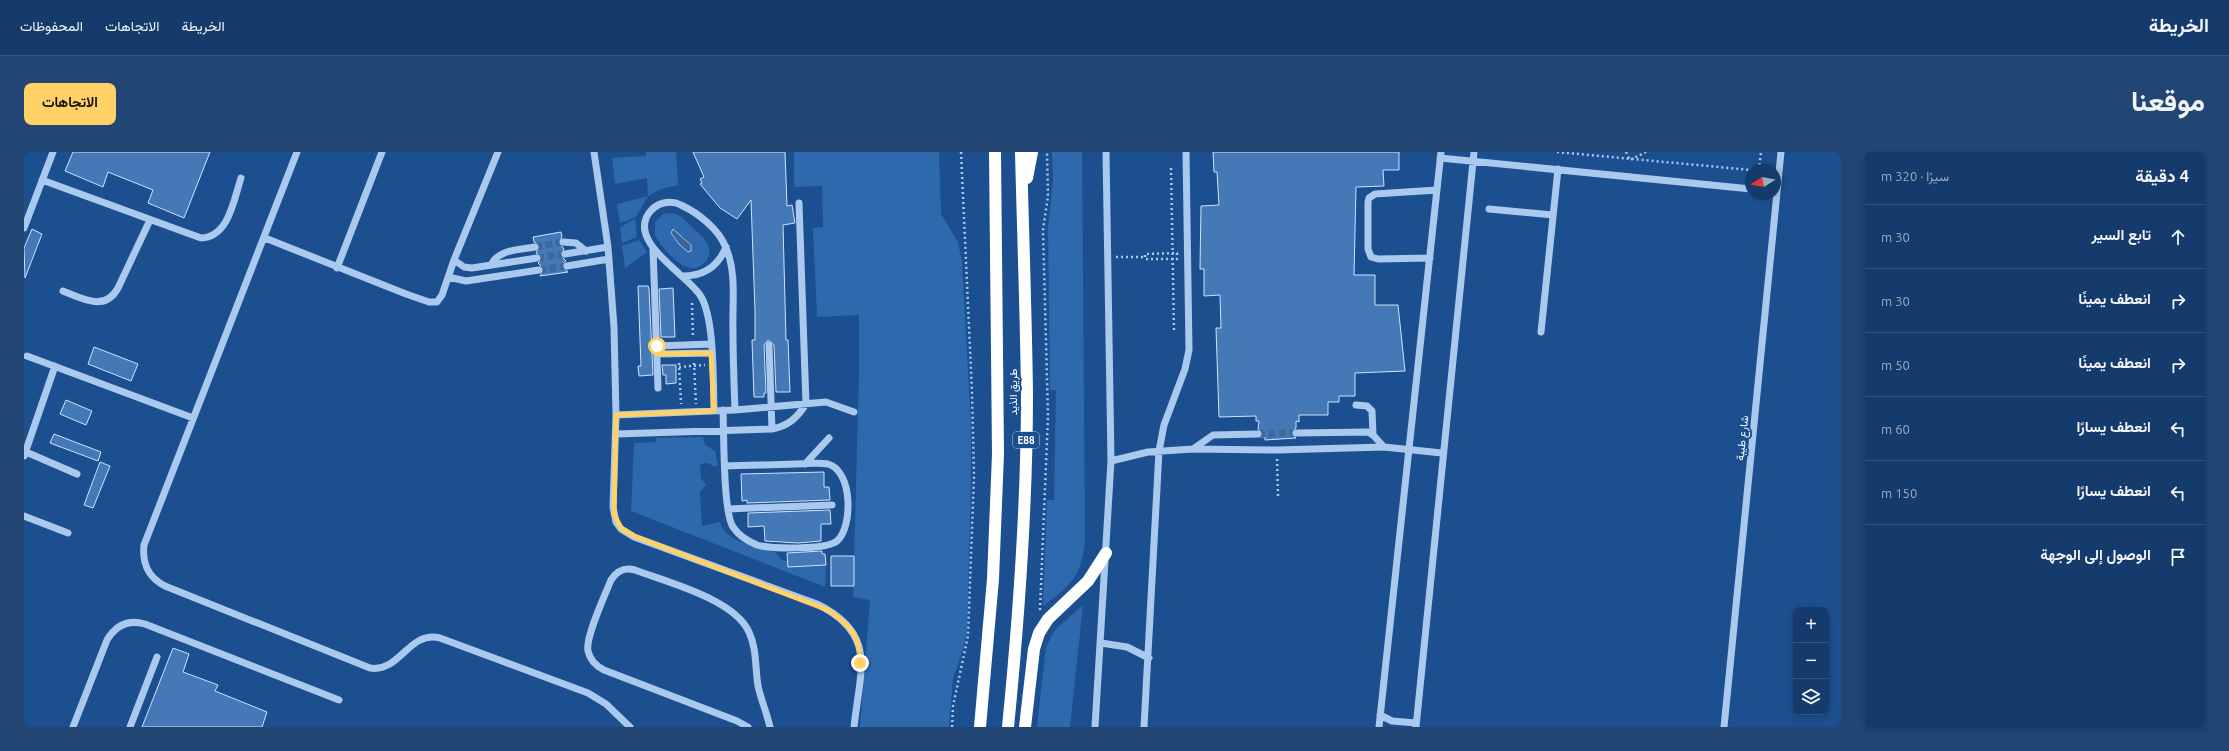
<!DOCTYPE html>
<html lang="ar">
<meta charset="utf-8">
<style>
:root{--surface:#143b6b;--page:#214673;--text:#f1f3f6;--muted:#9dadc1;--line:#33557e;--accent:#ffd166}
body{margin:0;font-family:Ubuntu,Vazirmatn,sans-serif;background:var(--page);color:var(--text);direction:rtl}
.controls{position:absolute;right:12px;bottom:12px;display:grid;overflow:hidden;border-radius:8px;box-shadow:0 2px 6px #0003}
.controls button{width:36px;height:36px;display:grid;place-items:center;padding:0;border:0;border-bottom:1px solid var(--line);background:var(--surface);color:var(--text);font:20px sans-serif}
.compass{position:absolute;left:1721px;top:12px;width:36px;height:36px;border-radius:50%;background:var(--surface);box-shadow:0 2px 6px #0003;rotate:259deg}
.stop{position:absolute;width:12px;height:12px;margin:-9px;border:3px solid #ffd166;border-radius:50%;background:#fff}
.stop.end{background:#ffd166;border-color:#fff;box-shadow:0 1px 4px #0008}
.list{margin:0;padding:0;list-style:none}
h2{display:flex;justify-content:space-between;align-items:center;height:52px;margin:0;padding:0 16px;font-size:17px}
h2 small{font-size:13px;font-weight:400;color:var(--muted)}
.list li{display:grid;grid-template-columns:26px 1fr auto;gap:12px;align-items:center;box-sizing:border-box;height:64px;padding:0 16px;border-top:1px solid var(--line)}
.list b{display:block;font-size:15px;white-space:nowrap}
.list em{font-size:13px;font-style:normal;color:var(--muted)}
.icon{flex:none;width:22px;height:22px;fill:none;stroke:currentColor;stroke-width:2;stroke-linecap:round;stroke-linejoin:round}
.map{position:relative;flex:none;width:1817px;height:575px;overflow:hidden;direction:ltr;border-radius:8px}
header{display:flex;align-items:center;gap:24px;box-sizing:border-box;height:56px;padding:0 20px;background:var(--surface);border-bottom:1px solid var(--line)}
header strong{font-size:19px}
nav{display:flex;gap:22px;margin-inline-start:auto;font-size:14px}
.intro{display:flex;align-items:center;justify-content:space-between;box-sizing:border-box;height:96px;padding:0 24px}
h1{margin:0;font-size:28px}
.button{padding:10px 18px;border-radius:8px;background:var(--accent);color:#111;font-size:14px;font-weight:700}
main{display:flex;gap:24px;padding:0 24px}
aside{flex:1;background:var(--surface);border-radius:8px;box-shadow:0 2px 6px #0003}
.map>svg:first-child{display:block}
</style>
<header>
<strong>الخريطة</strong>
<nav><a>الخريطة</a><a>الاتجاهات</a><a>المحفوظات</a></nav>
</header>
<div class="intro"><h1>موقعنا</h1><a class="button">الاتجاهات</a></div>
<main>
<aside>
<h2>4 دقيقة<small>سيرًا · 320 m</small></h2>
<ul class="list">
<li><svg class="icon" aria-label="ahead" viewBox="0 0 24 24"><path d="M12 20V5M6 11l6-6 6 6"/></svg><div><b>تابع السير</b></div><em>30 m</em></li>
<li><svg class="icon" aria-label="right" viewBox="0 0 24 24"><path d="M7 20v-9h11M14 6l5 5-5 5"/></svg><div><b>انعطف يمينًا</b></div><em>30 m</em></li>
<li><svg class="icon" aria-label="right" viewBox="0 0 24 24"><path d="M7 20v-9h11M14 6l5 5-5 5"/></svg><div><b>انعطف يمينًا</b></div><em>50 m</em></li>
<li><svg class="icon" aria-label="left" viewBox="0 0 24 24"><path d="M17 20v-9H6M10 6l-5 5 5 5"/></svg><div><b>انعطف يسارًا</b></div><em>60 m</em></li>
<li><svg class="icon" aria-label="left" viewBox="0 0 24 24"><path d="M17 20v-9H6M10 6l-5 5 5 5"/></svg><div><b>انعطف يسارًا</b></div><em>150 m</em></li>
<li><svg class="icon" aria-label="arrive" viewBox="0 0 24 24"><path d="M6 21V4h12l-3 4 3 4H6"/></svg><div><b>الوصول إلى الوجهة</b></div></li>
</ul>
</aside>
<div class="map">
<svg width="1817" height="575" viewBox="0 0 1817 575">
<rect width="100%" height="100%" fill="#1b4f8f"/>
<path fill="#2e69ad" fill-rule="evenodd" d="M622 0H652L654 33 637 37 624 44 612 65 596 71 593 52 624 44 623 26 591 32 588 6 622 4Z
M770 0H915L917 62 934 90 938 110 947 272V335L943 479 939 498 929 526 925 575H836L846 448 829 445 835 222V163L793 165 789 76 799 75 798 34 770 35Z
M1028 0H1058L1061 384C1059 422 1049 432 1019 454L1023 348H1030L1032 238H1026L1024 74 1029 29Z
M645 61C655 61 660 67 667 74 673 80 683 87 685 96 688 109 674 120 662 115 651 110 637 94 631 84V70L639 62ZM647 81 660 85 667 93 664 100 655 92Z
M611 67 613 85 598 91 596 75Z
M615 88 623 100 601 116 598 94Z
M679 285 681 293 691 299 694 313 691 315 684 311 676 312 677 326 682 333 676 340 678 374 696 370C702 391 731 394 750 398L758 408 802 413 801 435 607 359 610 291 632 290V286Z
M1059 453 1046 575H1013L1022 495 1030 479Z"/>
<path fill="#3c6290" stroke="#9cc4f0" d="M649 77 667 93V99L664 100 655 92 647 81Z"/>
<path fill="#4478b7" stroke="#cfe3fa" d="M49 0H186L160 66 124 51 129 38 84 20 79 35 41 19Z
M669 0H761L763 54 768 53 771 71 759 73 762 188H764L766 240H752L750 193 744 188 740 193 742 241H740V245H730L728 188H731V159L727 48 713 67 696 56 676 32 678 31 676 27 680 25Z
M1189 0H1375V18H1359L1360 34 1332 35 1330 123H1351V153H1374L1381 219 1331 221V244H1315V250H1304V263H1275V270L1272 269V276L1267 281 1272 286 1241 288V285H1237L1239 282 1234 277 1235 269H1232V264L1195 265 1192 176H1197L1196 143 1180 144V117H1176L1177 54 1195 53 1193 20H1190Z
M8 77 18 82 1 126 0 96Z
M537 80 538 85 534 90 540 97 536 103 542 109 538 112V115L544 120 516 124 520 117 514 111 517 108 518 105 512 101 516 94 510 90 509 85Z
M614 134H624L625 137 629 223 615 224 614 214H617Z
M649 136 651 185H637L635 137Z
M70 195 114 212 107 229 64 212Z
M638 213H652V231L642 232V223H639Z
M42 248 68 259 62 273 36 262Z
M30 282 77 300 74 309 26 291Z
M76 310 86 314 69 356 60 353Z
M800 320V335H805L806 348 723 351V348L718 349 717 322Z
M806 358 807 372H797V389L774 391 741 389 740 374 724 375V361Z
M798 399V402H801L802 413 764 415 763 401Z
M807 404H830V434H807Z
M149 496 165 502 159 520 194 533 191 539 243 560 238 575H118Z"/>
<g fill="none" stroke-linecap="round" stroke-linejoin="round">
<path stroke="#3d69a0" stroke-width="7" stroke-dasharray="7 3.5" stroke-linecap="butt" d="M511 95 539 90
M513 106 541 102
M515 118 543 114
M1234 282 1272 281"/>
<path stroke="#a9c9ee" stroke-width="2.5" stroke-dasharray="2 3" stroke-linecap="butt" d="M1533 0 1727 18
M1602 0 1606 8 1622 0
M1147 16 1150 179
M1735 18 1737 0
M1153 101V107H1121V102Z
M1092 105H1121
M668 151 669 184
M655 211 657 252
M670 211 672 252
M655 215 681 213
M1253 307 1254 344
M1016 458 1024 264 1019 78 1024 44 1023 0
M928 575 929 554 944 484 950 324 948 240 937 0"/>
<path stroke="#a9c9ee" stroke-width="7" d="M273 0 120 393C118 412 124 425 141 434L346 516C376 521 385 478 416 486L564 541 582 552 606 575
M570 0 584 95 590 175 592 263 589 355 592 370 597 377 610 385 793 452C854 482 836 518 830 575
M1416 6 1727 37
M18 28 177 86C205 85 210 47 217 26
M1465 57 1529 63
M0 76 29 0
M241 86 382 142 405 150H413L418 143 430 108 474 0
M539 90 552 91 562 99
M629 97 634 236
M541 102 584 95
M1406 106 1354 107 1347 105 1344 97V50L1345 46 1351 42 1413 38
M430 108 440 115 448 116 513 106
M467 113C474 97 496 98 511 95
M543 114 585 107
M313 116 358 0
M659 124C680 124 694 115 702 95
M424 125 442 129 515 118
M39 139C59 147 81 160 94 136L126 68
M1517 180 1534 17
M745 193 748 277
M633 194 687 192
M634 202 687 201
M3 204 169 266
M1332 253 1343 254 1348 259 1349 283
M699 258C700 281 699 360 709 375 715 384 723 389 733 393 747 397 802 398 813 389 829 375 829 319 804 312 793 310 781 312 771 312 747 313 724 313 701 314
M690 259C689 231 691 165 676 143 661 121 604 90 625 61 632 51 646 47 657 53 674 61 695 77 702 96 713 121 708 152 709 180 709 206 710 232 711 258
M592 263 711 258 802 250 830 260
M1272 281 1344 280 1349 283 1360 295
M592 282 748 277C764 274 773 266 782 252L775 51
M1169 297 1189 283 1234 282
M2 300 53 322
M0 304 31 214
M1087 309 1124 300 1169 297 1253 298 1360 295 1418 301
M781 312 805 286
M704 357 808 353
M0 364 44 381
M1077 491 1103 495 1125 506
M1356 563 1368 569 1392 571
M49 575 83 488C92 473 104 467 121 472L315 548
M106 575 133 505
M724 575 713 569 580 518C572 514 566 508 564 499 561 486 581 443 587 428 593 419 600 415 611 418 643 430 710 447 725 480 733 497 731 516 734 534 737 548 743 561 746 575
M1071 575 1087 309 1082 0
M1120 575 1135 299 1140 273 1161 217 1165 198 1162 0
M1355 575 1417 0
M1392 575 1450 0
M1700 575 1757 0"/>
<path stroke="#fff" stroke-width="12" d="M1003 26 1008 0
M956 575 969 427 974 302 971 0
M984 575C995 464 1003 354 1003 242 1002 162 999 81 997 0
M1001 575 1010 497 1015 481 1024 467 1064 429 1082 401"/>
</g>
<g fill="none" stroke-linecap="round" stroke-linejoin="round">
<path stroke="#ffd166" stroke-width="5" d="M633 194 634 202 687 201 690 259 592 263 590 362 597 376 610 384 804 458C825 472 837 485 836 511"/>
</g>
<g text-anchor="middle" stroke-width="4" stroke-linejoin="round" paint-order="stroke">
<rect fill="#1b4f8f" stroke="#bbcadd" stroke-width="1" x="989" y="280" width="26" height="16" rx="3"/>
<g font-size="10" font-weight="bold" fill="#fff">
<text x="1002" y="292">E88</text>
</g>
<g font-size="11" fill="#fff" stroke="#1b4f8f">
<text transform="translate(989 240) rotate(-90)" y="4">طريق الذيد</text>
<text transform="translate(1718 286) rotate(-84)" y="4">شارع طيبة</text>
</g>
</g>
</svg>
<div class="controls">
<button>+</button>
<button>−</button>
<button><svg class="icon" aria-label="layers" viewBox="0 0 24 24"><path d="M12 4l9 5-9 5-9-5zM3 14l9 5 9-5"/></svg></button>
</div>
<svg class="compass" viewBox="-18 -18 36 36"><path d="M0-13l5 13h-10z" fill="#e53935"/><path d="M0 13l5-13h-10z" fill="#9dadc1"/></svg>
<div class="stop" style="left:633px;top:194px"></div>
<div class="stop end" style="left:836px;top:511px"></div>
</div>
</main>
